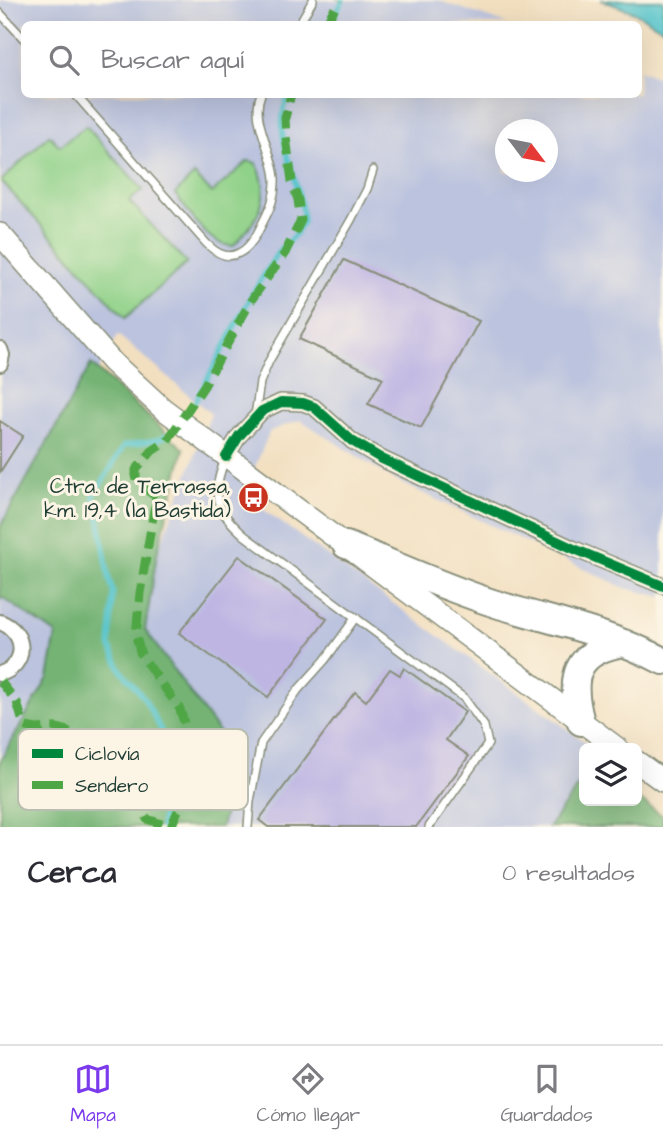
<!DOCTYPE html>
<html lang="es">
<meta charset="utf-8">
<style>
:root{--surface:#fff;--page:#f7f7f7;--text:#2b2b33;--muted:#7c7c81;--line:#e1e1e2;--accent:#7c3aed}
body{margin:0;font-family:"Architects Daughter",sans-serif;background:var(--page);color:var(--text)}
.controls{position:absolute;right:21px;bottom:21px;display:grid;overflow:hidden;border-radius:10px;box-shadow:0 7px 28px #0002}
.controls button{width:63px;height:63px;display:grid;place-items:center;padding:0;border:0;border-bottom:2px solid var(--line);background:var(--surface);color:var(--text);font:35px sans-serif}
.compass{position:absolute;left:495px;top:119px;width:63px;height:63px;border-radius:50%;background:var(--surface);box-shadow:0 7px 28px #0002;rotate:122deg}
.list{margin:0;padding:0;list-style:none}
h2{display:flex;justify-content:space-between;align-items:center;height:91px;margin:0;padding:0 28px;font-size:30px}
h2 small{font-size:23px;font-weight:400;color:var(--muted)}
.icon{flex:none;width:38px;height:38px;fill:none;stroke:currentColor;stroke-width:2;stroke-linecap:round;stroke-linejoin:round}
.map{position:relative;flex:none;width:663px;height:827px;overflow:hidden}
.search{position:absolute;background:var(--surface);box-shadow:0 7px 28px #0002;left:21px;right:21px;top:21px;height:77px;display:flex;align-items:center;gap:18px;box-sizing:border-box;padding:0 24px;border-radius:10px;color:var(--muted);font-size:26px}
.sheet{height:217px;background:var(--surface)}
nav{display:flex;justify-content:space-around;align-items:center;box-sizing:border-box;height:98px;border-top:2px solid var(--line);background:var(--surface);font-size:19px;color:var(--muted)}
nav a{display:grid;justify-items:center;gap:4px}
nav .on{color:var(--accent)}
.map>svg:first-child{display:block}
</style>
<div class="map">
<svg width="663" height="827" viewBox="0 0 663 827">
<rect width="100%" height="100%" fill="#fcf5e5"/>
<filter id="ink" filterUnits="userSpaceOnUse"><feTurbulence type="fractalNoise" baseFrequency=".0143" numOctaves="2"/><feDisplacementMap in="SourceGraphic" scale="14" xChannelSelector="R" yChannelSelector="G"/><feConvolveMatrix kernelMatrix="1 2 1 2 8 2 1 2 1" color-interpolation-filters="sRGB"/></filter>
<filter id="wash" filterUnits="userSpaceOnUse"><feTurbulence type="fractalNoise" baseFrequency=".00686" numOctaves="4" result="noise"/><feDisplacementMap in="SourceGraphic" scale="28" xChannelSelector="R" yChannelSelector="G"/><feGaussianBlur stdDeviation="1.57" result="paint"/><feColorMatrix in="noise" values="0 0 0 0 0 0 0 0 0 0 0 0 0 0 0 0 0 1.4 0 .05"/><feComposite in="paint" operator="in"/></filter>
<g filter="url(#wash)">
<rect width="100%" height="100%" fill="#f2dfc0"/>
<path fill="#bbc3de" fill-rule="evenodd" d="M0 0H437L507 24H24V94H638L639 70 663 80V597L625 588 395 480 300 420 270 431 243 495 594 748H584V778L549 827H221L238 759 145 630 157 554 211 414 118 335 0 548ZM505 130H548V172H505Z
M0 591 56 634 48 678 0 761Z"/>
<path fill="#90d189" stroke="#58875e" stroke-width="2" d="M86 126 143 190 129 201 187 263 125 318 1 181 49 135 60 146Z
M248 161 256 163C274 197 257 222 233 246 207 246 190 212 175 194L194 175 212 193Z"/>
<path fill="#74b375" stroke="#4a7854" stroke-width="2" d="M91 364 184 449 157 554 145 630 238 759 221 827H0V761L48 678 56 634 3 598 0 599V527Z
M584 778V801H637V798L663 816V827H549Z"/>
<path fill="#58c5cc" stroke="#3c8180" stroke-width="2" d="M601 0H663V29L634 12Z"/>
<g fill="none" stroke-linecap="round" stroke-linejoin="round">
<path stroke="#58c5cc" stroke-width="5" d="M330 24 343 0
M194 404 255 289 279 250 295 235 303 221C302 179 268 135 289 94
M161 827 167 782 168 756 161 730 144 698 121 670 110 646 113 591 109 578 99 518 94 508V493C107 478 113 462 124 446L160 439 169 434"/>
</g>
<g id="blocks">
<path fill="#beb5e3" d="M344 260 479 321 421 428 368 404 383 378 299 339Z
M0 421 23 436 0 472Z
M239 556 327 619 268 697 179 633Z
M404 668 465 712 446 740 469 756 416 827H268L259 820 355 692 366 701 390 669 400 675Z"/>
</g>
</g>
<g filter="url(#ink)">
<use href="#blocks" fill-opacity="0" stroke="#888e7a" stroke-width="2"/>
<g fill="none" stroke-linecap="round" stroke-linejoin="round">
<defs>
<path id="lane" d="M0 13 24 39
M299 24 313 0
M75 94 206 243C215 252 226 260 239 253 250 248 257 235 262 224 270 209 276 196 275 178 273 151 250 120 261 94
M255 416 260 382 269 361 351 220 367 189 373 170
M226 457C210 495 215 510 245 536L464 698 484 726 488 744 429 827
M248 827 250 801 261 743 298 690 325 660 356 617"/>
<path id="street" d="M0 349 2 355 0 364
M226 457 239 436 262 411 281 402 303 403 314 407 352 441 382 459 572 548 663 586
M0 622C27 632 28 665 0 674"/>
<path id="secondary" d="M0 234 112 362 162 408 617 748
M637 762 663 781"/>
<path id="highway" d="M346 545C396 565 445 588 496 604 554 622 608 632 663 661
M581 722C569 678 574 651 624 643"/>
</defs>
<use href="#lane" stroke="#888e7a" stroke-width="10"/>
<use href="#street" stroke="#888e7a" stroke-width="18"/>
<use href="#secondary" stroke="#888e7a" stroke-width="24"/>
<use href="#highway" stroke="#888e7a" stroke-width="30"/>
<use href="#lane" stroke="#fff" stroke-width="7"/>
<use href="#street" stroke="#fff" stroke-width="14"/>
<use href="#secondary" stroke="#fff" stroke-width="21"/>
<use href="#highway" stroke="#fff" stroke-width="26"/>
<path stroke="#4fa644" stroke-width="9" stroke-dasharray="18 9" stroke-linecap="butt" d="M326 24 339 0
M0 681 17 702 24 726C38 732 43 727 56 728 65 729 75 735 82 739 119 760 129 780 147 819L171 827
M171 827 187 789 190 763 187 732 180 709 141 655 136 636 140 593 154 510 158 498 136 482V470L152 451 167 441 204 386 252 299 285 253 301 220 298 200 292 181 286 137 285 118 291 94"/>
<defs>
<path id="cycleway" d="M226 457 239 436 262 411 281 402 303 403 314 407 352 441 382 459 572 548 663 586"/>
</defs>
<use href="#cycleway" stroke="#fcf5e5" stroke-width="15"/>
<use href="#cycleway" stroke="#00873e" stroke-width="10"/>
</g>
</g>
<defs>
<symbol id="bus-disc" viewBox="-11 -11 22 22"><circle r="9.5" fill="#c8321e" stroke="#fcf5e5"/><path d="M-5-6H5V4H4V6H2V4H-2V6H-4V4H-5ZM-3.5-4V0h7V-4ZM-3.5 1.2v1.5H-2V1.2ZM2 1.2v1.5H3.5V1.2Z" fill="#fff"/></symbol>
</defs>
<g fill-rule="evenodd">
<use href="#bus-disc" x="236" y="480" width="35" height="35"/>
</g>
<g text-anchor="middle" stroke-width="6" stroke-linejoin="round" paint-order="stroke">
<g font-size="21" fill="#1f3d34" stroke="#fcf5e5" text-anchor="end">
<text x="231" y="493">Ctra. de Terrassa,<tspan x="231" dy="24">km. 19,4 (la Bastida)</tspan></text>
</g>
</g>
<rect x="18" y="729" width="230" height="81" rx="10" fill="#fcf5e5" stroke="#babeb0" stroke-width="2"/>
<rect x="32" y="749" width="31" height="9" fill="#00873e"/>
<rect x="32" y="781" width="31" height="8" fill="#4fa644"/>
<g font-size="19" fill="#1f3d34">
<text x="75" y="760">Ciclovía</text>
<text x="75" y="792">Sendero</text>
</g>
</svg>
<div class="controls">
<button><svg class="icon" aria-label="layers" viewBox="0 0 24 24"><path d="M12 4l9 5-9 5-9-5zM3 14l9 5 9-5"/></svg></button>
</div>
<svg class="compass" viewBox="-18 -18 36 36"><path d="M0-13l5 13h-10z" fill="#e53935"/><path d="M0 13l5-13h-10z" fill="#7c7c81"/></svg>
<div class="search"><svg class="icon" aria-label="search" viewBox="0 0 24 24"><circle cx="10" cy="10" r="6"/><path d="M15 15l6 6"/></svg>Buscar aquí</div>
</div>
<section class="sheet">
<h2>Cerca<small>0 resultados</small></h2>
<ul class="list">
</ul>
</section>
<nav>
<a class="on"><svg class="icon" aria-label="map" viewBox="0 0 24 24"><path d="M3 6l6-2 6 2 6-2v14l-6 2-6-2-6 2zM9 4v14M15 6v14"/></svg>Mapa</a>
<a><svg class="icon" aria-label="directions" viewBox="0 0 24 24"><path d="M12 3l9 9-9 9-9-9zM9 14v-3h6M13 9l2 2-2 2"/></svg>Cómo llegar</a>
<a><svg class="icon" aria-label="saved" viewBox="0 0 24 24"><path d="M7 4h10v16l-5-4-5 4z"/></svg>Guardados</a>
</nav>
